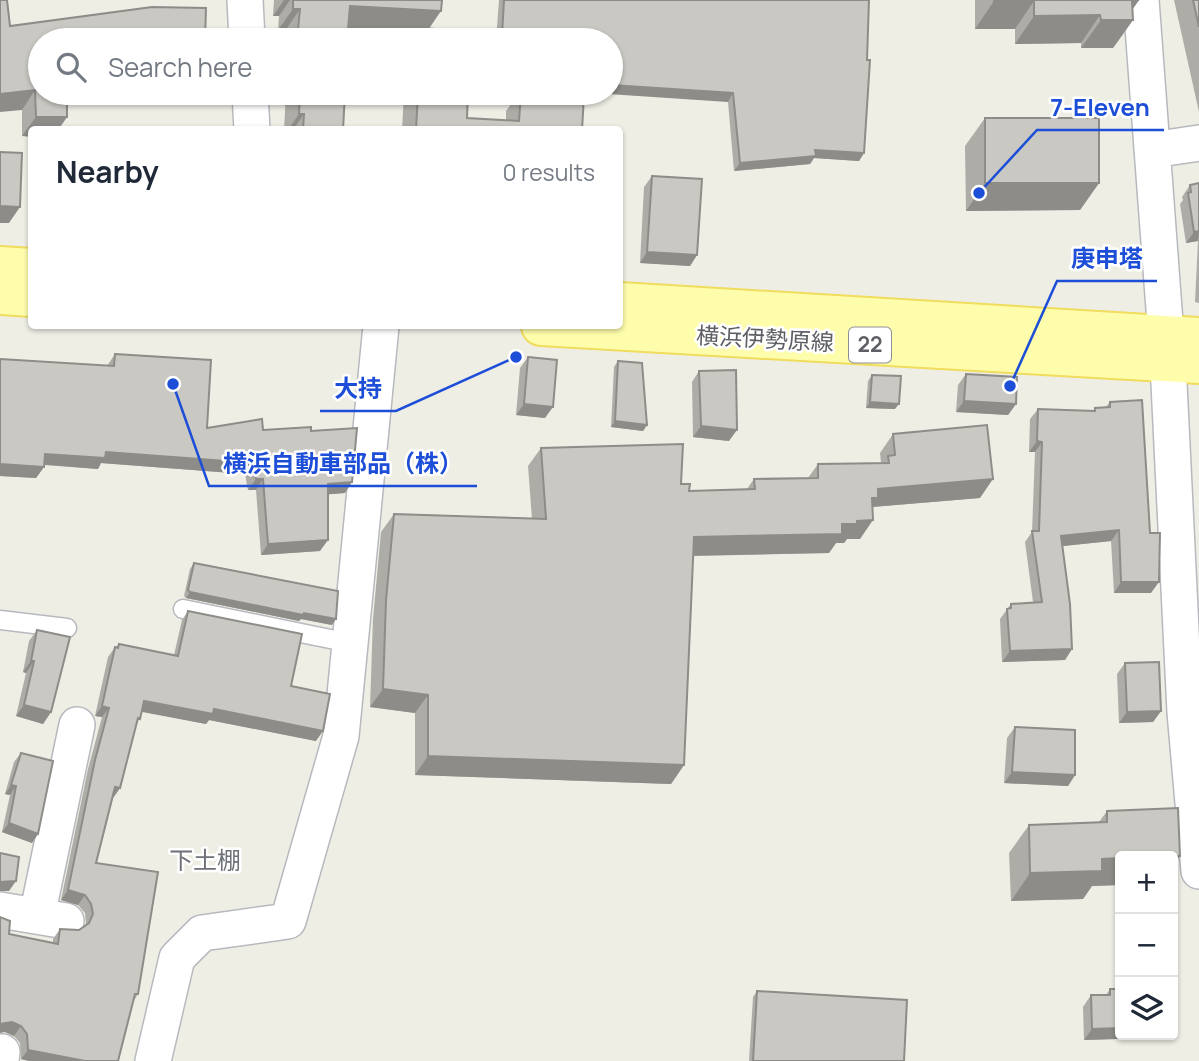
<!DOCTYPE html>
<meta charset="utf-8">
<style>
:root{--surface:#fff;--page:#f6f6f7;--text:#1f2937;--muted:#747a83;--line:#e0e1e3}
body{margin:0;font-family:Manrope,"Noto Sans JP",sans-serif;background:var(--page);color:var(--text)}
.controls{position:absolute;right:21px;bottom:21px;display:grid;overflow:hidden;border-radius:7px;box-shadow:0 2px 5px #0004}
.controls button{width:63px;height:63px;display:grid;place-items:center;padding:0;border:0;border-bottom:2px solid var(--line);background:var(--surface);color:var(--text);font:35px sans-serif}
.list{margin:0;padding:0;list-style:none}
h2{display:flex;justify-content:space-between;align-items:center;height:91px;margin:0;padding:0 28px;font-size:30px}
h2 small{font-size:23px;font-weight:400;color:var(--muted)}
.icon{flex:none;width:38px;height:38px;fill:none;stroke:currentColor;stroke-width:2;stroke-linecap:round;stroke-linejoin:round}
.map{position:relative;flex:none;width:1199px;height:1061px;overflow:hidden}
.search{position:absolute;background:var(--surface);box-shadow:0 2px 5px #0004;left:28px;top:28px;width:595px;height:77px;display:flex;align-items:center;gap:18px;box-sizing:border-box;padding:0 24px;border-radius:38px;color:var(--muted);font-size:26px}
.panel{position:absolute;background:var(--surface);box-shadow:0 2px 5px #0004;left:28px;top:126px;width:595px;height:203px;border-radius:7px}
.map>svg:first-child{display:block}
</style>
<div class="map">
<svg width="1199" height="1061" viewBox="0 0 1199 1061">
<rect width="100%" height="100%" fill="#efeee5"/>
<g fill="none" stroke-linecap="round" stroke-linejoin="round">
<defs>
<path id="service" d="M183 609 350 643
M0 620 67 628"/>
<path id="minor" d="M245 0 247 40
M1141 0 1168 363 1185 712 1199 871
M250 93 252 130
M1152 150 1199 143
M0 910 66 921
M37 916 77 725
M1 1061 2 1052
M153 1061 177 958 202 933 288 921 341 736 381 326"/>
<path id="primary" d="M0 266 32 268
M0 295 32 297
M620 302 1199 337
M541 326 1199 364"/>
</defs>
<use href="#service" stroke="#b7b9bf" stroke-width="21"/>
<use href="#minor" stroke="#b7b9bf" stroke-width="38"/>
<use href="#primary" stroke="#f0dc5d" stroke-width="42"/>
<use href="#service" stroke="#fff" stroke-width="18"/>
<use href="#minor" stroke="#fff" stroke-width="35"/>
<use href="#primary" stroke="#fefdab" stroke-width="38"/>
</g>
<path fill="#aeaca7" d="M274 0H442L429 29 475 40H413L419 32 348 28 347 40H284L285 31 278 30 279 16H273Z
M499 0H869L864 153 859 161 814 158 810 164 734 171 728 102 611 40H496Z
M975 0H1139L1132 10 1133 20 1113 48H1081V43L1015 44V29H975Z
M1174 0H1199V112Z
M10 26 40 40 67 117 58 130H32L22 136V110Z
M286 93H345L343 130H284Z
M404 93H468L467 118 506 121V111L519 93H556L582 130H402Z
M985 118 1099 183 1080 210 966 211 965 146Z
M652 176 697 255 690 266 640 263 644 187Z
M1199 183V303L1195 302 1198 241 1186 243 1180 204 1183 200 1182 197 1190 185Z
M115 354 207 428 311 431 345 493 328 494 320 551 261 555 256 490H248L245 474 101 463 98 469 44 465V467L36 478 0 476V359L107 366Z
M528 357 545 418 516 415 520 368Z
M618 361 647 425 643 431 611 427 614 367Z
M699 371 729 441 693 437 692 382Z
M966 374 1016 404 1008 415 956 412 958 385Z
M872 375 895 409 866 408 868 381Z
M1110 402 1151 593H1114L1111 541 1063 546 1072 649 1065 660 1002 662 1000 619 1011 604 1033 602 1025 542 1032 532 1035 452H1029L1030 419 1038 409 1093 411 1095 408 1106 407Z
M893 434 980 498 873 507 860 539H847L844 543H836L829 553 693 556 684 765 671 784 415 775V713L370 707 373 619 381 532 394 514 532 519 528 466 541 448 681 484 689 491 747 489 754 479 808 478 818 464 881 463 880 453Z
M194 563 332 625 301 619 299 621 186 598 184 596 190 569Z
M188 611 291 686 316 741 209 720 206 724 142 711 136 726 120 788 113 798 96 863 138 994 133 1002 118 1061H29L21 1059 20 1043 14 1036 5 1032 9 934 53 943V939L60 929 79 930 85 926 86 924 85 913 78 905 61 900 88 769 102 717 95 716 108 657 115 647H116L119 644 174 655 182 620Z
M37 630 51 712 43 724 16 716 26 673 23 672 29 641Z
M1125 663 1161 711 1153 722 1119 723 1117 674Z
M1015 727 1075 775 1068 786 1004 783 1007 738Z
M21 753 38 834 32 843 2 832 10 795 5 794 14 762Z
M1107 811 1120 856V885L1092 886 1083 899 1011 901 1009 853 1029 825 1099 822Z
M1110 989 1120 1035H1151L1149 1038 1084 1040 1083 1007 1091 995H1106Z
M757 991 904 1061H749L753 997Z"/>
<path fill="#8d8c88" d="M284 0H290L279 16H273Z
M1139 0 1125 20H1133L1113 48H1081L1101 20 1132 1Z
M994 1H1034L1015 29H975Z
M350 6 441 11 426 33 422 28 419 32 335 28Z
M293 9H300L285 31 278 30Z
M1100 15 1081 43 1015 44 1034 16Z
M502 36 575 40H498Z
M611 85 733 93 728 102 593 93H611Z
M35 90 22 110 0 112V94Z
M299 114H304L293 130H288Z
M36 117H67L58 130H32V137L22 136Z
M815 150 864 153 859 161 814 158 810 164 734 171 740 163Z
M985 183H1099L1080 210 966 211Z
M0 206 20 207 9 223H0Z
M1199 231 1198 241 1186 243 1194 232Z
M647 252 697 255 690 266 640 263Z
M964 401 1016 404 1008 415 956 412Z
M870 402 899 404 895 409 866 408Z
M524 404 553 407 545 418 516 415Z
M615 421 647 425 643 431 611 427Z
M701 426 737 430 729 441 693 437Z
M1037 441 1042 442 1035 452H1029Z
M106 452 253 463 245 474 101 463 98 469 37 464 45 454Z
M0 464 44 467 36 478 0 476Z
M256 479H263L256 490H248Z
M993 479 980 498 871 507 859 516 878 489Z
M352 482 345 493 321 495 328 484Z
M873 520 860 539H847L844 543H836L829 553 681 556 694 537 842 524 857 521Z
M1119 530 1111 541 1054 547 1061 536Z
M328 540 320 551 261 555 268 544Z
M1121 582H1159L1151 593H1114Z
M190 592 336 619 332 625 301 619 299 621 186 598Z
M1072 649 1065 660 1002 662 1010 651Z
M31 661H34L26 673 23 672Z
M383 689 428 695 415 713 370 707Z
M144 701 214 709 323 731 316 741 209 720 206 724 137 711Z
M24 705 51 712 43 724 16 716Z
M102 706 109 708 102 717 95 716Z
M1161 711 1153 722 1119 723 1127 712Z
M428 756 684 765 671 784 415 775Z
M1012 772 1075 775 1068 786 1004 783Z
M11 785 16 786 10 795 5 794Z
M115 787 120 788 113 798Z
M9 823 38 834 32 843 2 832Z
M1173 856H1180L1173 867Z
M1120 858V885L1092 886 1083 899 1011 901 1030 873 1102 859Z
M16 881 9 891H0V882Z
M68 890 85 895 78 905 61 900Z
M12 1022 21 1026 14 1036 5 1032 0 1033V1024Z
M1120 1028V1035H1151L1149 1038 1084 1040 1092 1029Z
M28 1050 85 1061H29L21 1059Z"/>
<path fill="#cac8c2" stroke="#8d8c88" stroke-width="2" d="M0 0H7L10 26 152 7 206 8 205 40H40V93H67V117H36L35 90 0 94Z
M293 0H442L441 11 350 6 347 40H297L300 9H293Z
M504 0H869L867 60H870L864 153 815 150 816 156 740 163 733 93 611 85V40H575L502 36Z
M994 0H1139L1132 1 1133 20H1101L1100 15 1034 16V1H994Z
M1193 0H1199V27Z
M422 28 476 32 475 40H421Z
M300 93H345L343 130H303L304 114H299Z
M418 93H468L467 118 519 121 521 93H556L584 95 582 130H416Z
M985 118H1099V183H985Z
M0 152 22 153 20 207 0 206Z
M652 176 702 179 697 255 647 252Z
M1199 183V231L1194 232 1188 193 1191 192 1190 185Z
M115 354 211 360 207 428 262 419 263 430 311 427V431L357 428 352 482 328 484V540L268 544 263 479H256L253 463 106 452 105 458 45 454 44 467 0 464V359L114 366Z
M528 357 557 360 553 407 524 404Z
M618 361 642 363 647 425 615 421Z
M736 370 737 430 701 426 699 371Z
M966 374 1017 377 1016 404 964 401Z
M872 375 901 376 899 404 870 402Z
M1142 400 1150 533H1160L1159 582H1121L1119 530 1061 536 1070 604 1072 649 1010 651 1007 609 1011 608V604L1042 602 1032 531H1039L1042 442 1037 441 1038 409 1095 411V408L1110 407V402Z
M987 425 993 479 878 489V498H872L873 520 857 521V524H842V534L694 537 684 765 428 756V695L383 689 386 600 394 514 546 519 541 448 683 444 681 484H690L689 491 755 489 754 479 818 478V464L889 463 888 456 895 455 893 434Z
M194 563 338 591 336 619 304 613 303 615 190 592 188 590Z
M188 611 302 634 291 686 330 694 323 731 214 709 213 714 144 701 140 719 138 718 120 788 115 787 96 863 158 872 138 994H135L118 1061H85L28 1050 27 1034 21 1026 12 1022 0 1024V917L10 921 9 934 58 944 60 929 79 930 89 923 93 914 91 904 85 895 68 890 95 760 109 708 102 706 115 647 118 648 119 644 178 656Z
M37 630 70 637 51 712 24 705 34 661H31Z
M1159 662 1161 711 1127 712 1125 663Z
M1015 727 1075 730V775L1012 772Z
M21 753 53 761 38 834 9 823 16 786 11 785Z
M1178 808 1180 856H1120V858L1102 859V871L1030 873 1029 825 1107 822V811Z
M0 853 19 857 16 881 0 882Z
M1110 989H1120V1028L1092 1029 1091 995H1110Z
M757 991 907 1000 904 1061H753Z"/>
<g text-anchor="middle" stroke-width="5" stroke-linejoin="round" paint-order="stroke">
<rect fill="#fff" stroke="#8e8f93" stroke-width="2" x="849" y="327.5" width="42" height="35" rx="5"/>
<g font-size="21" font-weight="bold" fill="#5d5f65">
<text x="870" y="352">22</text>
</g>
<g font-size="23" fill="#5d5f65" stroke="#fff">
<text transform="translate(765 339) rotate(3)" y="8">横浜伊勢原線</text>
</g>
<g font-size="24" fill="#6e7177" stroke="#fff">
<text x="205" y="869">下土棚</text>
</g>
</g>
<path fill="none" stroke="#1d4ed8" stroke-width="2.5" d="M979 193L1037 130H1164M1010 386L1057 281H1157M516 357L396 411H320M173 384L209 486H477"/>
<g fill="#1d4ed8" stroke="#fff" stroke-width="2.5">
<circle cx="979" cy="193" r="7"/>
<circle cx="1010" cy="386" r="7"/>
<circle cx="516" cy="357" r="7"/>
<circle cx="173" cy="384" r="7"/>
</g>
<g font-size="24" text-anchor="middle" font-weight="bold" fill="#1d4ed8" stroke="#fff" stroke-width="5" stroke-linejoin="round" paint-order="stroke">
<text x="1100" y="116">7-Eleven</text>
<text x="1107" y="267">庚申塔</text>
<text x="358" y="397">大持</text>
<text x="343" y="472">横浜自動車部品（株）</text>
</g>
</svg>
<div class="controls">
<button>+</button>
<button>−</button>
<button><svg class="icon" aria-label="layers" viewBox="0 0 24 24"><path d="M12 4l9 5-9 5-9-5zM3 14l9 5 9-5"/></svg></button>
</div>
<div class="search"><svg class="icon" aria-label="search" viewBox="0 0 24 24"><circle cx="10" cy="10" r="6"/><path d="M15 15l6 6"/></svg>Search here</div>
<section class="panel">
<h2>Nearby<small>0 results</small></h2>
<ul class="list">
</ul>
</section>
</div>
